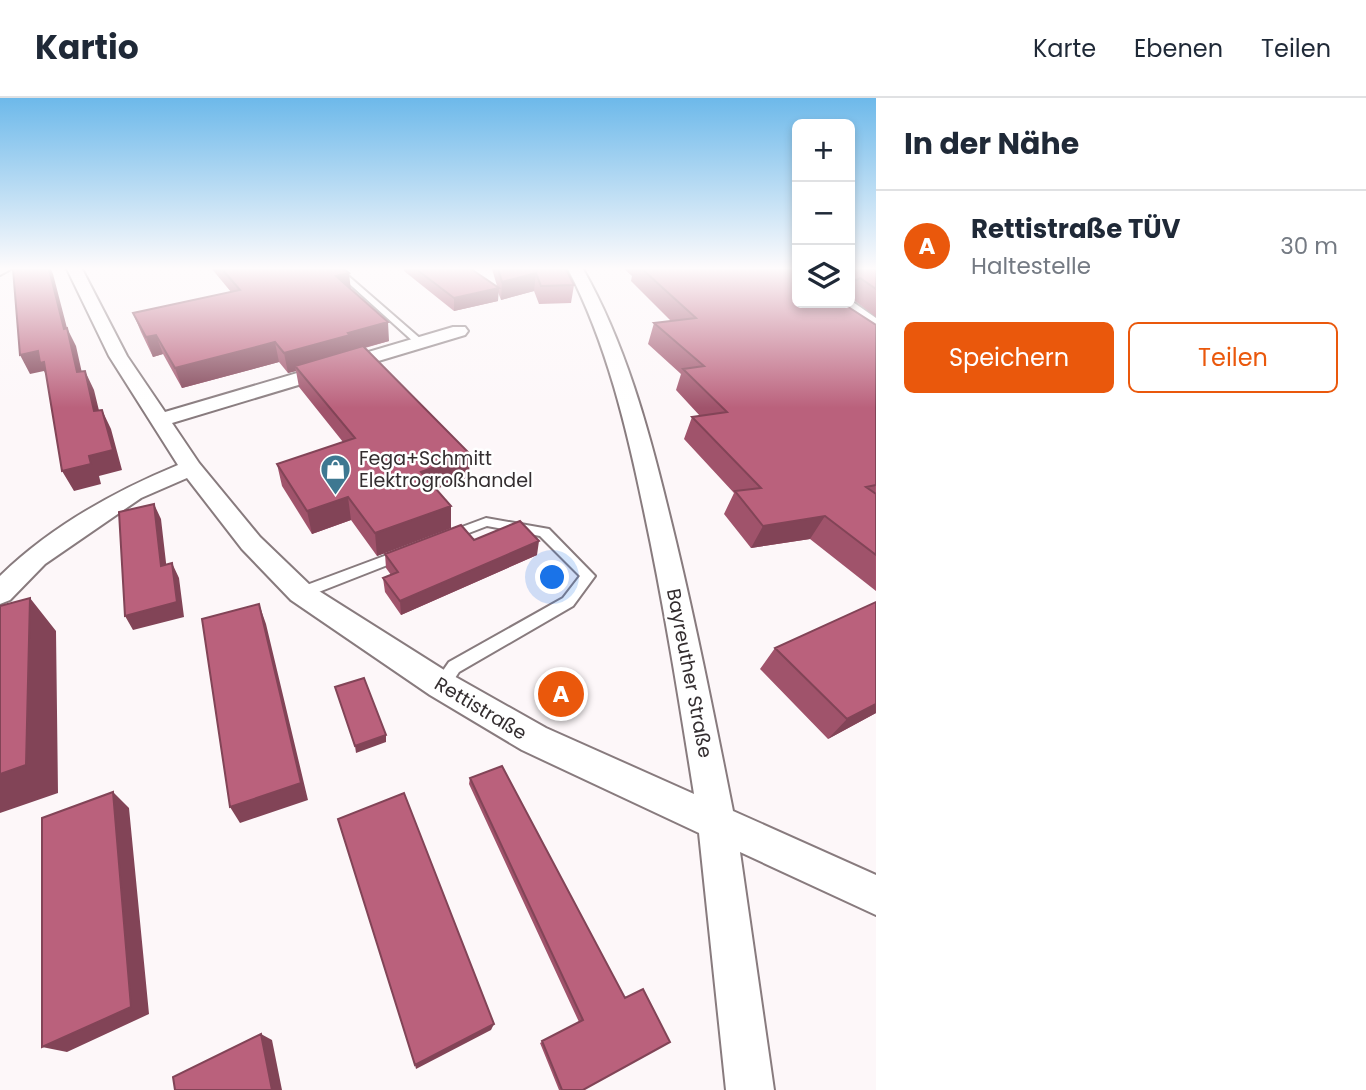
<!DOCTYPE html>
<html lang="de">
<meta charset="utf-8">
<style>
:root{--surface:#fff;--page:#f6f6f7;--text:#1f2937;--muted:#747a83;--line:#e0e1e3;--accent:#ea580c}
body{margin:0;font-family:Poppins,sans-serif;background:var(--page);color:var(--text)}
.controls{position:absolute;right:21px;top:21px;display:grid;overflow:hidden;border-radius:10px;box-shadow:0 4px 10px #0003}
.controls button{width:63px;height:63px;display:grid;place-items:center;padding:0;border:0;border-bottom:2px solid var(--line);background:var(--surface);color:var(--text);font:35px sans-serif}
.you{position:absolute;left:553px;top:480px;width:24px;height:24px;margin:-18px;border:5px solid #fff;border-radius:50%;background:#1a73e8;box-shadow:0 0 0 10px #1a73e833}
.badge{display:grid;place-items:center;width:46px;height:46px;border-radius:50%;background:var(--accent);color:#fff;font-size:23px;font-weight:700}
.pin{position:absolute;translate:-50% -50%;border:4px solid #fff;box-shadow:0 2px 7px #0006}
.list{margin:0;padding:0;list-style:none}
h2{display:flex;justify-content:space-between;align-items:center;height:91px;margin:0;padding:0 28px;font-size:30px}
h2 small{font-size:23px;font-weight:400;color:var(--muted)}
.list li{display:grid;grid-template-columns:46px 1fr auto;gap:21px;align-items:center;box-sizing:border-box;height:112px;padding:0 28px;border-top:2px solid var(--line)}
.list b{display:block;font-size:26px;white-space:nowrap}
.list p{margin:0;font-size:23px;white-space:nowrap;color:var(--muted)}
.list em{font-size:23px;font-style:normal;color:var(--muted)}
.actions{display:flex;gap:14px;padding:21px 28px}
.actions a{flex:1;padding:16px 0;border:2px solid var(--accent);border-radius:10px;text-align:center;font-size:24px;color:var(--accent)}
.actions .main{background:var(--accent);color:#fff}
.icon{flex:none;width:38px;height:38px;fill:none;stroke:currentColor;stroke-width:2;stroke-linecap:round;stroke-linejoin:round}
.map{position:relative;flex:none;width:876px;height:992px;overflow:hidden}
header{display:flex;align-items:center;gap:42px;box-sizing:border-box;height:98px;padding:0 35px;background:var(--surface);border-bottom:2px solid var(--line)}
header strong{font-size:33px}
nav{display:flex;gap:38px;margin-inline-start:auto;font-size:24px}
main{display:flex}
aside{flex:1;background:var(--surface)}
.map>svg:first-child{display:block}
</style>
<header>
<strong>Kartio</strong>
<nav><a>Karte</a><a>Ebenen</a><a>Teilen</a></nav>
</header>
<main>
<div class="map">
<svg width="876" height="992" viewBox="0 0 876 992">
<rect width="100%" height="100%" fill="#fdf7f9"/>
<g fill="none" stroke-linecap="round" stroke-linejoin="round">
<defs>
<path id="lane" d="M346 176 422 242V246H416L343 180 342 178Z
M486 420 549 431 595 478 573 508 459 574 447 592 441 594 435 592 433 587 449 564 563 500 580 478 540 438 487 428 448 443 442 439 443 436Z
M403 451 410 456 408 459 306 499H296L294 495 296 491Z"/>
<path id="street" d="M0 171H11L0 177Z
M67 171H82L127 258 165 314 453 229H465L468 233 465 237 172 325 199 365 260 439 311 488 452 577 546 630 694 696C679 601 664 507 644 413 627 331 607 246 568 171H583C625 245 648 329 668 411 693 511 713 612 733 713L876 777V817L740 754 774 992H726L699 735 522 652 430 597 291 502 242 451 187 380 141 400 45 466 10 502 0 506V478C50 429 113 394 178 367L109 258Z
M850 202 876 220V233L870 232 835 205H850Z"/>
</defs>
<use href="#lane" stroke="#887b7e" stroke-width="4"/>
<use href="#street" stroke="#887b7e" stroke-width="4"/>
<use href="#lane" fill="#fff" fill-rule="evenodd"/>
<use href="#street" fill="#fff" fill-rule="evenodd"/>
</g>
<path fill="#a0536b" d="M212 171H344L351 191 389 243 365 250 469 379 436 391 451 430 377 458 351 422 312 436 282 388 277 366 343 344 299 289 296 273 288 275 279 264 182 290 163 256 153 259 141 234 133 215 231 194Z
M404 171H471L497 188 492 171H566L574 187 571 205 539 206 534 193 501 202 498 194V203L454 213 404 173Z
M624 171H797V205L876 227V493L810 441 751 450 724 416 734 395 684 341 692 319 700 318 676 292 681 276 648 246 654 225 671 223 631 183 632 178Z
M850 171H876V219L850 199Z
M474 442 537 457 401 517 385 494 383 480 391 477 386 470 385 456Z
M876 504V615L828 641 760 571 775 550Z
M470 680 625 900 583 992H559L540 945 579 924 469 686Z"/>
<path fill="#824457" d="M49 171H51L53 176 67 230 76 248 86 293 77 274 64 231Z
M349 175 351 193 336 178Z
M536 175 534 193 501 202 502 184Z
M499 190 498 203 454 213V200Z
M388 224 389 243 295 268 296 273 288 275 284 255 348 235Z
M156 237 163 256 153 259 146 239Z
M275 244 279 264 182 290 175 270Z
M38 253 44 264 50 284 44 273 30 276 20 257Z
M85 273 94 292 104 333 94 313Z
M102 312 111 331 122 372 99 378 101 386 74 393 62 373 89 358Z
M470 356 469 379 421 396V374Z
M348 399 351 422 312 436 307 413Z
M154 406 161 421 168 482 161 468Z
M451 408V430L377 458 375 435Z
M825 418 810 441 751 450 763 428Z
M539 443 537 457 401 517 400 503Z
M172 465 179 480 184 519 133 532 125 518Z
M30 500 56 533 58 695 0 715V676Z
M259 506 266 526 308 702 240 725 230 709Z
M876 606V615L828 641 847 621Z
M386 637V644L356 655 355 648Z
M113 694 129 710 149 916 67 954 42 949Z
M494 926 491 932 416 971 415 967Z
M261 936 272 942 282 992H272Z"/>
<path fill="#ba617c" stroke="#824457" stroke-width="2" d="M13 171H49L64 231 67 230 77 274 85 273 94 313 102 312 113 352 89 358 91 366 62 373 44 264 40 265 38 253 20 257Z
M222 171H344L349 175 336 178 388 224 348 235 350 237 284 255 275 244 175 270 156 237 146 239 133 215 240 192Z
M416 171H471L499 190 454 200Z
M498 171H566L574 187 541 188 536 175 502 184Z
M642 171H797V205H842L876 227V387L866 389 876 396V457L825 418 763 428 735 393 761 390 692 319 727 314 683 271 704 268 654 225 696 220Z
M850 171H876V191L860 180 857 182 850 181Z
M363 248 470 356 421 374 451 408 375 435 348 399 307 413 277 366 355 340 295 268Z
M154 406 161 468 172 465 177 504 125 518 119 414Z
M520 423 539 443 400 503 383 480 398 474 385 456 461 427 474 442Z
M30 500 26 667 0 676V508Z
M876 504V606L847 621 775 550Z
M259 506 301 685 230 709 202 521Z
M364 580 386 637 355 648 335 589Z
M502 668 625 900 643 891 670 944 583 992H562L542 943 583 922 470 680Z
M113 694 131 909 42 949V720Z
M404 695 494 926 415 967 338 721Z
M261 936 272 992H175L173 979Z"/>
<linearGradient id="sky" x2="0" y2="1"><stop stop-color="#6db9ea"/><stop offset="0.55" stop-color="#fefbfc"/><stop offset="1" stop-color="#fefbfc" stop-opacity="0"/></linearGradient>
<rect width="876" height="310" fill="url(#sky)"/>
<defs>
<symbol id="shop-pin" viewBox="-11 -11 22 30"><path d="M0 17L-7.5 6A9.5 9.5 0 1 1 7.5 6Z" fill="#3e7891" stroke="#fff"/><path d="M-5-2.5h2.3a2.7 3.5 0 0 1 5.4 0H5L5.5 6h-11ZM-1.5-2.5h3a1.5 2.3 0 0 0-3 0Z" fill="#fff"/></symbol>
</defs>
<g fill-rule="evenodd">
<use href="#shop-pin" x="318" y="354" width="35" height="47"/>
</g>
<g text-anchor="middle" stroke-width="5" stroke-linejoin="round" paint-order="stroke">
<g font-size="19" fill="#342e30" stroke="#fff" text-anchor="start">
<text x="359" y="367">Fega+Schmitt<tspan x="359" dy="22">Elektrogroßhandel</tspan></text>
</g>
<g font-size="19" fill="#342e30" stroke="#fff">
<text transform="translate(690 575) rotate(79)" y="7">Bayreuther Straße</text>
<text transform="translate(481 610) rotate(31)" y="7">Rettistraße</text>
</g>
</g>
</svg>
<div class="controls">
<button>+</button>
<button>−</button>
<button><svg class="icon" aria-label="layers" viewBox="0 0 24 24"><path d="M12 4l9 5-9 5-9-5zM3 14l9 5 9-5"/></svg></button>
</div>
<div class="you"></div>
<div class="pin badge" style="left:561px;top:596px">A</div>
</div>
<aside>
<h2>In der Nähe<small></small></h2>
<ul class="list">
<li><span class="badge">A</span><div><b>Rettistraße TÜV</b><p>Haltestelle</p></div><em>30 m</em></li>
</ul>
<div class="actions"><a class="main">Speichern</a><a>Teilen</a></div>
</aside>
</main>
